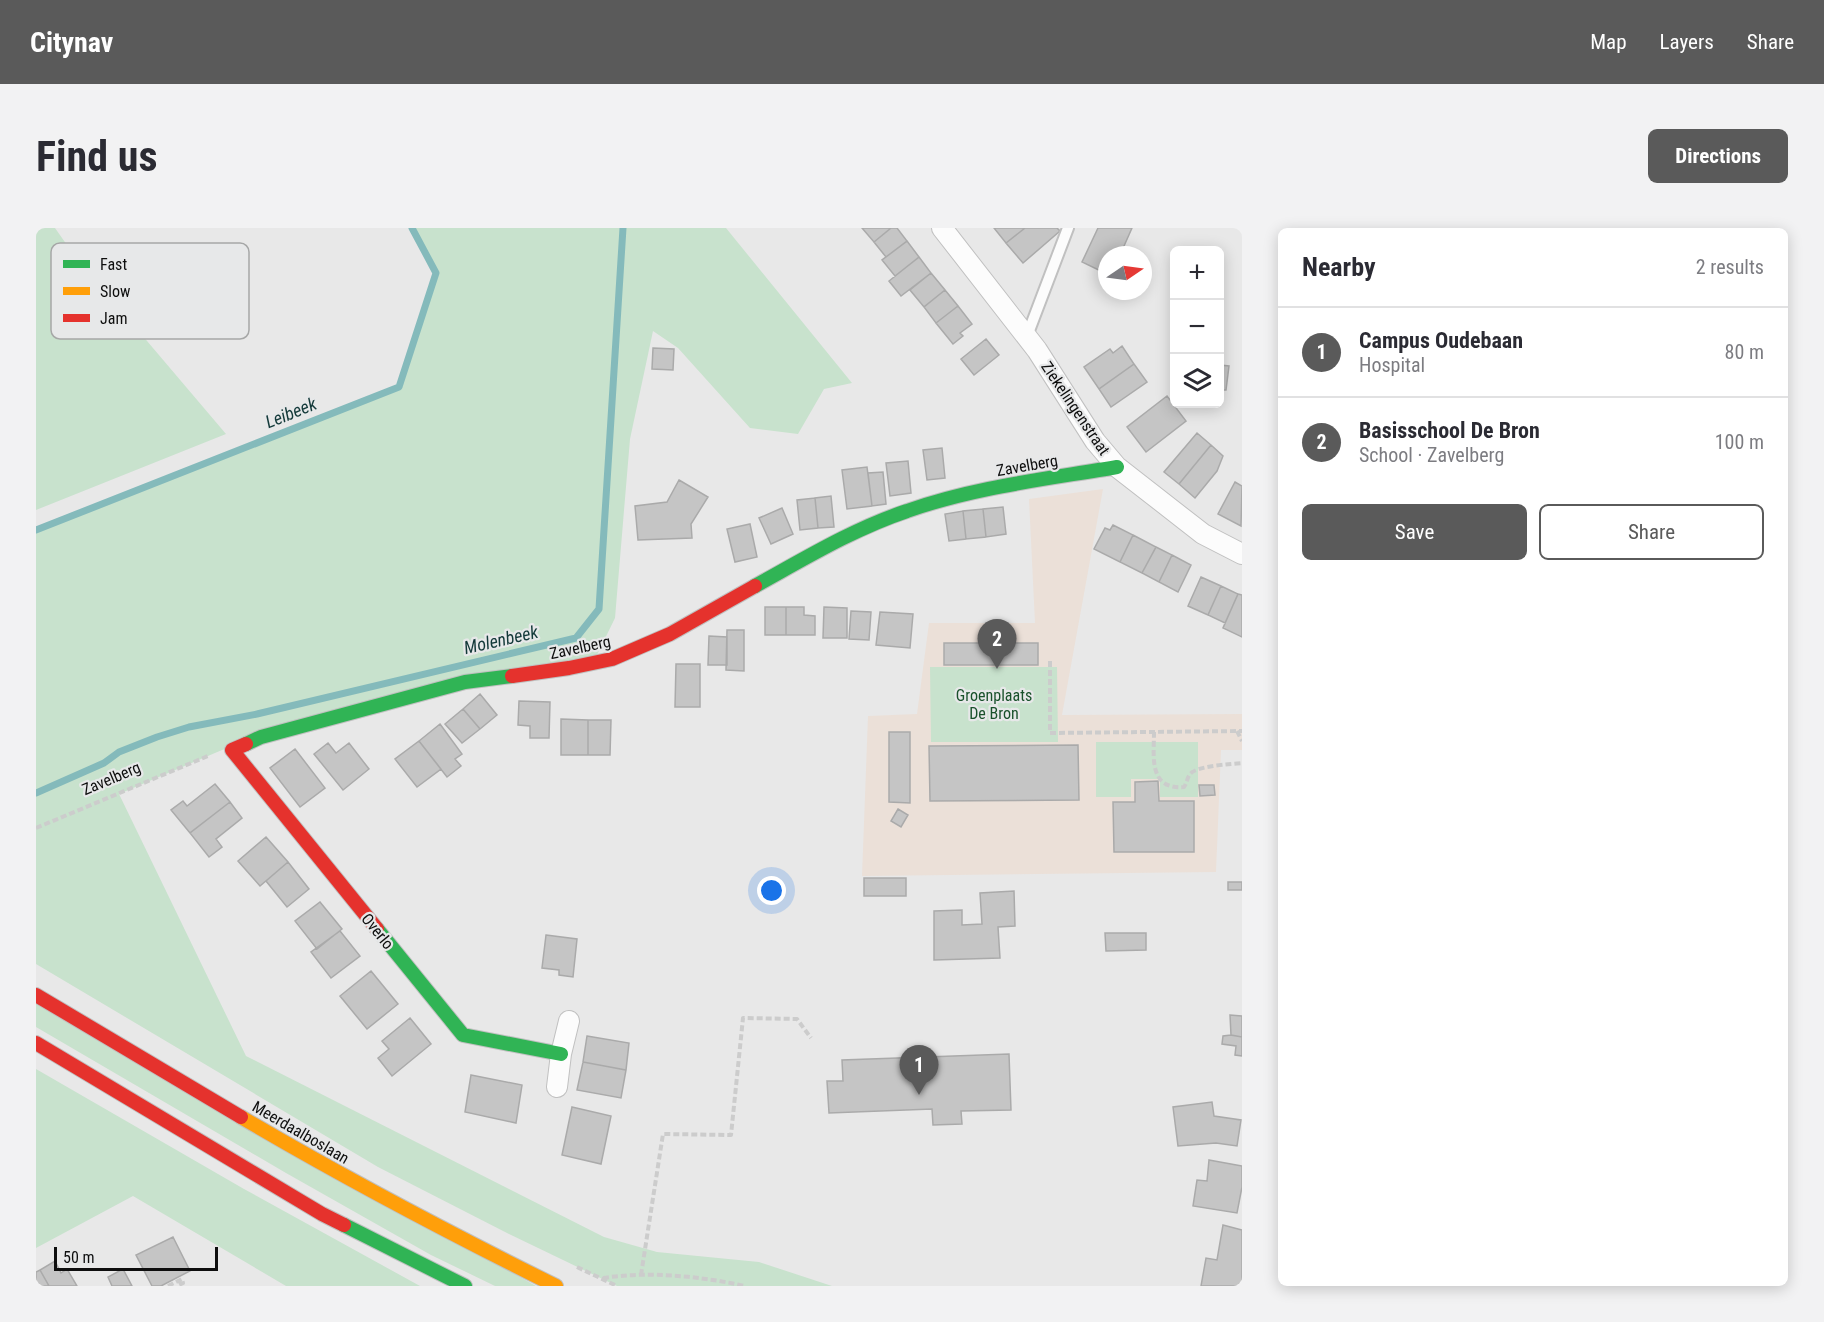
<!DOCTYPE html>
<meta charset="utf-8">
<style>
:root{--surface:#fff;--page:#f2f2f3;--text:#2b2b33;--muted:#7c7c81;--line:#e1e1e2;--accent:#5a5a5a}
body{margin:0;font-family:"Roboto Condensed",sans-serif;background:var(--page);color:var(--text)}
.controls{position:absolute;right:18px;top:18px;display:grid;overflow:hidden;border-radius:9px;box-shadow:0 3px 15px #0003}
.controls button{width:54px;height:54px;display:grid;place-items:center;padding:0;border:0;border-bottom:2px solid var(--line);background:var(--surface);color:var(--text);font:30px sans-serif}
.compass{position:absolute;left:1062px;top:18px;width:54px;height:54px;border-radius:50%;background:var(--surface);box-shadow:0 3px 15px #0003;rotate:77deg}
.scale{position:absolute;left:18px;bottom:15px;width:164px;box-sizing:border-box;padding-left:6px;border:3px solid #0e0e0e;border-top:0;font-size:16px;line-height:21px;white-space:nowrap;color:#0e0e0e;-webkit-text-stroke:4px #e7e8e9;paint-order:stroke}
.you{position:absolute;left:736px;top:663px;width:21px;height:21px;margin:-15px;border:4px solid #fff;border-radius:50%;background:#1a73e8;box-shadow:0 0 0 9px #1a73e833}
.badge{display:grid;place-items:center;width:39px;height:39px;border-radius:50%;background:var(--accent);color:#fff;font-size:20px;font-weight:700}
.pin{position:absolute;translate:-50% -50px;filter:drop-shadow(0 2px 3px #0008)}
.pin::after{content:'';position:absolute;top:32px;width:21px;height:18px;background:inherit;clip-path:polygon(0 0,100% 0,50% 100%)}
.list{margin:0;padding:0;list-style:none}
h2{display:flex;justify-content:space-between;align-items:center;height:78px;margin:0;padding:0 24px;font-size:26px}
h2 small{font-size:20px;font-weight:400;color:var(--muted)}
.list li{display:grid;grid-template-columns:39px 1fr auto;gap:18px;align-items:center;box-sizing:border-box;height:90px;padding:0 24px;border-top:2px solid var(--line)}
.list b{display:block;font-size:22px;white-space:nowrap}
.list p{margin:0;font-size:20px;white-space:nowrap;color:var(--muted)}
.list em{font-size:20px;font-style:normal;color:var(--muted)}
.actions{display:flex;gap:12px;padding:18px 24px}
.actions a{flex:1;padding:14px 0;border:2px solid var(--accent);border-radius:9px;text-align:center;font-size:21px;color:var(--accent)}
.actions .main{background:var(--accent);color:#fff}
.icon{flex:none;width:33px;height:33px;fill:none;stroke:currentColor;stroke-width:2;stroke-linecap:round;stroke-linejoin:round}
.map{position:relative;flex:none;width:1206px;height:1058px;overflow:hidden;border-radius:9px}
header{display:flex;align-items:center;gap:36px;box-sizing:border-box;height:84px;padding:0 30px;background:var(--accent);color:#fff}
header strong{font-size:28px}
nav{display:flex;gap:33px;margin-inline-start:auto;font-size:21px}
.intro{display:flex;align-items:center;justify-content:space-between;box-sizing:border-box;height:144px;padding:0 36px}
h1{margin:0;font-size:42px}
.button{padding:15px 27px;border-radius:9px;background:var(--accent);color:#fff;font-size:21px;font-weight:700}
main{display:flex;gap:36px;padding:0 36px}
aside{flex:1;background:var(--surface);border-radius:9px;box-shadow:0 3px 15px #0003}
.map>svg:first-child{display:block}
</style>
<header>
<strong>Citynav</strong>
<nav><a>Map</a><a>Layers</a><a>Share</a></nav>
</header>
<div class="intro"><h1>Find us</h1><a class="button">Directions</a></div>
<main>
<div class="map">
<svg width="1206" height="1058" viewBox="0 0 1206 1058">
<rect width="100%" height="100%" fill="#e8e8e8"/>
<path fill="#ebe0d8" d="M1067 261 1026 487 1206 486V522H1185L1180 644 826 648 832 488 881 486 893 395H999L993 271Z"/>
<path fill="#c8e2cd" d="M0 0H19L38 27 190 206 0 282Z
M375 0H690L816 155 788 161 762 206 714 200 642 120 617 103 594 211 579 390 560 429 186 522 83 566 210 828 568 1009 621 1024 723 1034 796 1058H581L471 1005 342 939 0 736V299L363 159 400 45Z
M894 439H1021L1022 514H895Z
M1060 514H1162V569H1124V551H1095V569H1060Z
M0 775 500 1058H459L395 1027 250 945 0 799Z
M0 841 208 961 384 1058H250L97 968 0 1020Z"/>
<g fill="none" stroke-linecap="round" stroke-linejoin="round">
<path stroke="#84babb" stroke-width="7" d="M0 302 363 159 400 45 376 0
M0 565 68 535 83 524 121 509 153 499 221 486 540 410 563 381 587 0"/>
</g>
<path fill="#c5c5c5" stroke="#aaa" stroke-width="1.5" d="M826 0H855L838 14Z
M855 0H861L871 13 850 29 838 14Z
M958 0H989L970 15Z
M989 0H1021L1024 3 987 35 970 15Z
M1062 0H1096L1084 27H1071V46L1046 34Z
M871 13 883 29 859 48 846 32Z
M883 29 895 45 865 68 853 53Z
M895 45 909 62 888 79 874 62Z
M909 62 922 78 900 95 888 79Z
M922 78 936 96 924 105 927 108 917 116 900 95Z
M950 111 963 127 938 147 925 131Z
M1086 118 1098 136 1063 161 1048 139 1074 121 1077 125Z
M617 120 638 121 637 142 616 141Z
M1098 136 1111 154 1075 179 1063 161Z
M1184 137 1193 138 1190 162H1184Z
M1131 168 1150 193 1110 224 1091 199Z
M1161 205 1175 217 1143 256 1128 244Z
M1175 217 1187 228 1181 243 1159 270 1143 256Z
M906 220 909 250 891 252 887 222Z
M872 233 875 265 854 268 850 235Z
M831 239 836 278 811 281 806 242Z
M847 244 850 276 836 278 832 245Z
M643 252 672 269 655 296 656 310 602 312 599 278 631 274Z
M1199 254 1206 258 1205 298 1182 286Z
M795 268 798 299 782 300 779 270Z
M779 270 782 300 764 302 761 272Z
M967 279 970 306 950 309 947 281Z
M746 280 757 306 735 316 723 290Z
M947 281 950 309 930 311 927 283Z
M927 283 930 311 913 313 909 286Z
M714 296 721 329 699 334 691 301Z
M1077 297 1097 307 1084 334 1058 321 1069 300 1074 302Z
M1097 307 1120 319 1106 345 1084 334Z
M1120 319 1136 327 1123 354 1106 345Z
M1136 327 1155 337 1142 364 1123 354Z
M1165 349 1185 358 1172 387 1152 378Z
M1185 358 1202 366 1189 395 1172 387Z
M1202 366 1206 367V409L1187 400Z
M729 379H750V407H729Z
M750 379H768V387L779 388V407H750Z
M788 379 811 380V410H787Z
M815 383 835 384 833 412 813 411Z
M844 384 877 386 874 420 840 417Z
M691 402H708V443L690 442Z
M673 408 691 409V437H672Z
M908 415H1002V437H908Z
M640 436H664V479H639Z
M444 466 461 487 444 501 427 481Z
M483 473 514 474 513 510H494V498L482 497Z
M427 481 444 501 426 515 409 496Z
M525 491 552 492V527H525Z
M552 492H575L574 527H552Z
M404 496 426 526 419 531 425 538 411 549 383 513Z
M853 504H874V575L853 574Z
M383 513 405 541 381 559 359 531Z
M292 515 300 525 313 515 333 541 307 562 278 526Z
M1042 517 1043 572 894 573 893 518Z
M259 521 289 560 264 579 234 540Z
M1122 553 1123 573H1158V624H1078L1077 574H1099V554Z
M179 556 194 574 154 605 135 582 147 573 151 578Z
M1163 557H1178L1179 567 1164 568Z
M194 574 206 590 180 611 186 619 173 629 154 605Z
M862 581 872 587 865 599 855 593Z
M230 609 252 634 224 658 202 633Z
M252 634 273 661 251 679 230 653Z
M828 650H870V668H828Z
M1192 654H1206V662H1192Z
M978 663 979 698 962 699 964 730 898 732V683L926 682V697L946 696 944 665Z
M284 674 306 701 281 721 259 693Z
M304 703 324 728 295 750 275 724Z
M1069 705H1110V722L1070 723Z
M510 707 541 711 537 749 523 747V742L506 740Z
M335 743 362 776 331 801 304 768Z
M1194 787 1206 788V809L1195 807Z
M374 790 395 816 356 848 342 830 353 821 346 813Z
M1195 807 1206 809V828L1199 827 1200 818 1186 816 1187 808Z
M551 808 593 815 590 842 547 834Z
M973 826 975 882 925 883 926 896 897 897 896 881 793 885 791 853H807L806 832Z
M547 834 590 842 585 870 541 862Z
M435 847 486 857 480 895 429 884Z
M1176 874 1178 888 1205 892 1201 918 1180 915 1142 918 1137 879Z
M536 879 575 888 565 936 526 927Z
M1173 932 1206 938V959L1201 985 1157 978 1161 952 1171 953Z
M1187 997 1206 1002V1058H1165L1170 1030 1181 1032Z
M137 1009 154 1043 125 1058H116L100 1027Z
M19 1033 25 1045 31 1041 41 1058H13L4 1042Z
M87 1041 96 1058H76L72 1049Z
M4 1042 13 1058H0V1044Z"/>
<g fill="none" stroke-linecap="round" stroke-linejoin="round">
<defs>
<path id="lane" d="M991 108 1032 0"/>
<path id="street" d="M906 0 1001 122 1059 213 1081 239 1167 306 1206 326
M521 859 525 826 533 793"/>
<path id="fast" d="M719 358C768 331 817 301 871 283 938 259 1011 251 1081 239
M210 516 225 509 429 454 476 448
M341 701 427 807 525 826
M308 997 429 1058"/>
<path id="slow" d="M205 889C307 949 413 1005 520 1058"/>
<path id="jam" d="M476 448 533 440 576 431 634 406 719 358
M210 516 196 522 341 701
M0 767 205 889
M0 815 286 986 308 997"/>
</defs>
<use href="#lane" stroke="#c0c0c0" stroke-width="14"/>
<use href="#street" stroke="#c0c0c0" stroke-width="22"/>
<use href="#fast" stroke="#c0c0c0" stroke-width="16"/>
<use href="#slow" stroke="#c0c0c0" stroke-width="16"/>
<use href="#jam" stroke="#c0c0c0" stroke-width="16"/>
<path stroke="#ccc" stroke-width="4" stroke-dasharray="6 3" stroke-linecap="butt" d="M1014 433V505L1206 503
M1201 503 1206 513
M1118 504C1118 528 1112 562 1148 559 1151 555 1151 550 1154 546 1160 538 1195 536 1206 535
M0 600 172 528
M541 1039 581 1058
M605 1047 627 906 695 907 707 790 761 791 775 810
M567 1050C613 1043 663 1048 709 1058
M132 1058 146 1051 147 1055 141 1058"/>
<use href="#lane" stroke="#fcfcfc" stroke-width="10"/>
<use href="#street" stroke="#fcfcfc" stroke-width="20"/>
<use href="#fast" stroke="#30b455" stroke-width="14"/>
<use href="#slow" stroke="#ff9f0a" stroke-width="14"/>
<use href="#jam" stroke="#e5322d" stroke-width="14"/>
</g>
<g text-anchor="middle" stroke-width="4.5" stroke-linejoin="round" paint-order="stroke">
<g font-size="16" fill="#0e0e0e" stroke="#e7e8e9">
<text transform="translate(1040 180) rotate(56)" y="6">Ziekelingenstraat</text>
<text transform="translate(991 237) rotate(-10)" y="6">Zavelberg</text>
<text transform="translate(544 419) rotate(-12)" y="6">Zavelberg</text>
<text transform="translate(75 550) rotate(-23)" y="6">Zavelberg</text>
<text transform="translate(342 703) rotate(51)" y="6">Overlo</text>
<text transform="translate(265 904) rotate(30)" y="6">Meerdaalboslaan</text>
</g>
<g font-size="16" fill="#19512b" stroke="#e7e8e9">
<text x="958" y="473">Groenplaats<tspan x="958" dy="18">De Bron</tspan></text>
</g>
<g font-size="18" font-style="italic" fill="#133939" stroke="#e7e8e9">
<text transform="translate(255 185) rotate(-22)" y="6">Leibeek</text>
<text transform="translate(465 412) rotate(-13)" y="6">Molenbeek</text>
</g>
</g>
<rect x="15" y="15" width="198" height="96" rx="9" fill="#e7e8e9" stroke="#a6a7a7" stroke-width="1.5"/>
<rect x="27" y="32" width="27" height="8" fill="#30b455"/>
<rect x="27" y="59" width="27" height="8" fill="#ff9f0a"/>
<rect x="27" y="86" width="27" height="8" fill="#e5322d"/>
<g font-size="16" fill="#0e0e0e">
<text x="64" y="42">Fast</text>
<text x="64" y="69">Slow</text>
<text x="64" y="96">Jam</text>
</g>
</svg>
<div class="controls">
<button>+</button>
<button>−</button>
<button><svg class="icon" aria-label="layers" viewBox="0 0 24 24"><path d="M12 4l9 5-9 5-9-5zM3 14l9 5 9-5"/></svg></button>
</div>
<svg class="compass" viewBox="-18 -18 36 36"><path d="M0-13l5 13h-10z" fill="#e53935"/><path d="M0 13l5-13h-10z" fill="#7c7c81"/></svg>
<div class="scale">50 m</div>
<div class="you"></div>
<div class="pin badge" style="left:883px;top:867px">1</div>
<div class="pin badge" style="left:961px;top:441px">2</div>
</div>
<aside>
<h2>Nearby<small>2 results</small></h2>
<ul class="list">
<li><span class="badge">1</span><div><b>Campus Oudebaan</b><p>Hospital</p></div><em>80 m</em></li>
<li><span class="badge">2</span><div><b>Basisschool De Bron</b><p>School · Zavelberg</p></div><em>100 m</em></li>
</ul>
<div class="actions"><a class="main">Save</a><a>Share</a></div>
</aside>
</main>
